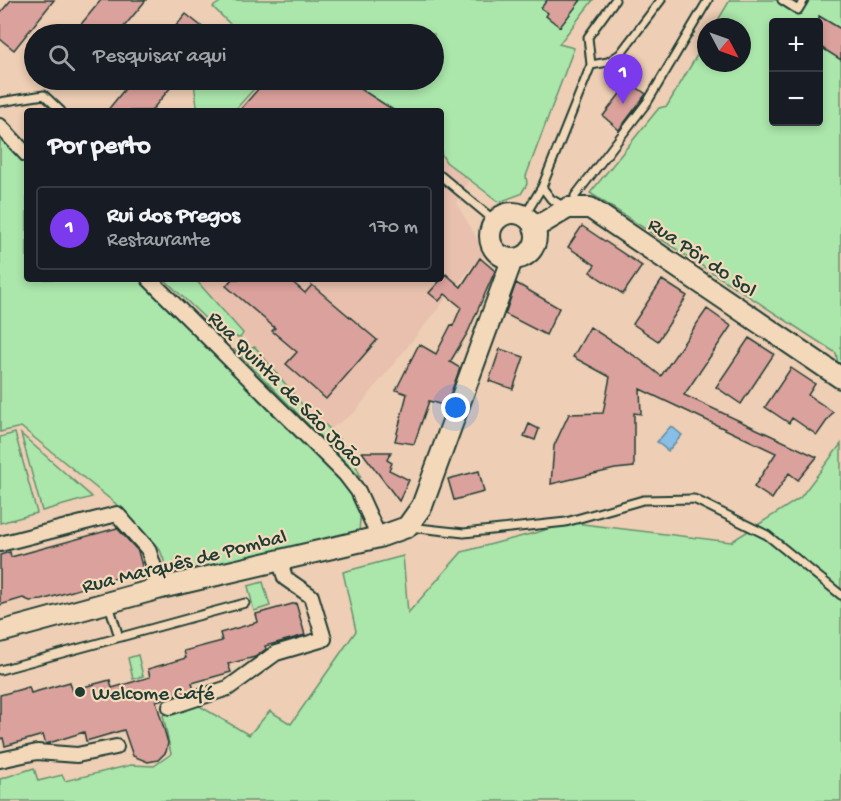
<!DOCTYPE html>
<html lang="pt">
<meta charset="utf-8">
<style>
:root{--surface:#171b24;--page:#242831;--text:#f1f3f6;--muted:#9ea1a6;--line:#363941;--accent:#7c3aed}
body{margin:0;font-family:"Gochi Hand",sans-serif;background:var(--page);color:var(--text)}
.controls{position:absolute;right:18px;top:18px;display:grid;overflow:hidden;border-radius:6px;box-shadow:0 3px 9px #0003}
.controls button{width:54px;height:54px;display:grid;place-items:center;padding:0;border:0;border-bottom:2px solid var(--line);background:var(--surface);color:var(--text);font:30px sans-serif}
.compass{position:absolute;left:697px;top:18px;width:54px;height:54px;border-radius:50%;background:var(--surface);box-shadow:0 3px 9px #0003;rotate:131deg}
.you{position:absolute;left:456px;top:408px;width:21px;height:21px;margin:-15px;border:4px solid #fff;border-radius:50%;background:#1a73e8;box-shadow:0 0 0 9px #1a73e833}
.badge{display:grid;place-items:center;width:39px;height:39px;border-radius:50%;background:var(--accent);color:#fff;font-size:20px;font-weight:700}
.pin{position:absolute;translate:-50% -50px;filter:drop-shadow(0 2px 3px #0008)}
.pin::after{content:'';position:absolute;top:32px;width:21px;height:18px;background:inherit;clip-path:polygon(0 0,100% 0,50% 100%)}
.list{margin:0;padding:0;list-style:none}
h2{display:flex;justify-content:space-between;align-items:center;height:78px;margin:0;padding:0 24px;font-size:26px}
h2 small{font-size:20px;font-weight:400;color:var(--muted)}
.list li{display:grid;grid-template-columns:39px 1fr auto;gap:18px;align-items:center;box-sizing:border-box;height:84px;margin:0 12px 12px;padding:0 12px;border:2px solid var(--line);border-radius:6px}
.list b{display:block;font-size:22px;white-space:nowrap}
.list p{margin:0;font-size:20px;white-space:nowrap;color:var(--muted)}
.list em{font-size:20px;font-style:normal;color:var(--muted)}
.icon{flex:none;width:33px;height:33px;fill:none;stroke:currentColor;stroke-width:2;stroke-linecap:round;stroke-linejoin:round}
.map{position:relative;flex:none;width:841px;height:801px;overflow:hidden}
.search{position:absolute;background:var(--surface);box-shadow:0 3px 9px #0003;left:24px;top:24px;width:420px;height:66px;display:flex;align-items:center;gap:15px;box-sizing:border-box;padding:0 21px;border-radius:33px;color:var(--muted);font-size:22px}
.panel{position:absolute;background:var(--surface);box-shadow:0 3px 9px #0003;left:24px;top:108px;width:420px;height:174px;border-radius:6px}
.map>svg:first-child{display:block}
</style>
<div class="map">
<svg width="841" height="801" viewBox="0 0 841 801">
<rect width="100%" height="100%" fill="#eeceb4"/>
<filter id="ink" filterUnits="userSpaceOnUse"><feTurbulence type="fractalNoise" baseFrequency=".0167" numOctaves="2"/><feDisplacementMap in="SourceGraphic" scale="12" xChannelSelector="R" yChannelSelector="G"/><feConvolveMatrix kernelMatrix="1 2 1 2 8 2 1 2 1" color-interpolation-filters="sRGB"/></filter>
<g filter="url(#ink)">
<path fill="#e8c0ad" d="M441 153 446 162 469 180 456 202 476 237 483 256 474 264 354 413 330 429 319 424 194 279H441Z"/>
<path fill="#abe6ab" stroke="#659270" stroke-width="1.5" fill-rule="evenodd" d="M223 0H593L559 44 574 48 526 176 527 184 521 194 499 202 446 162 441 153V111H392L344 80H434V34H240L213 7Z
M730 0H841V381L836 353 590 193 659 108 667 106 706 40V63H742V27H714ZM774 22H818V122H774Z
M200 80H262L234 111H202L197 106 194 83Z
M0 132 27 163V279H144L347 484 361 505 359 533 169 574 160 550 126 512 21 427 0 432Z
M164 279H195L243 333 241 337 238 338 209 322Z
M255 347 318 424 322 422C341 438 353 455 361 478L235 350 245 351Z
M15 433 37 513 0 523V437Z
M21 434 92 497 42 511Z
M841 444V801H0V779L34 768 38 781 62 775 65 781 131 765 154 766 171 754 163 715 198 705 249 735 270 711 291 724 356 631 343 572 403 556 408 613 462 552 542 531 566 522 731 542 800 498Z
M263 582 270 606 254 611 248 586Z
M138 655 143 676 133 679 128 658Z"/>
<path fill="#89bfe7" stroke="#5f8b9f" stroke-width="1.5" d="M671 426 682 435 668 451 657 442Z"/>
<path fill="#dba19c" stroke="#1f3d34" stroke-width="1.5" d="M11 0H54L14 50 0 39V13Z
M101 0H146L118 34H73Z
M547 0H581L560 27 546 16 548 13 541 8Z
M186 14 211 34H169Z
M819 16 841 29V60L819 46Z
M132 80H177L151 111H107Z
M266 80H347L395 111H239Z
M629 82 646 94 619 130 603 116Z
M582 226 642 266 623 294 590 272 595 265 568 247Z
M480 258 495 271 468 332 450 362 460 368 446 406 429 401 414 444 395 441 407 394 396 390 419 344 436 354 451 325 453 326 461 307 445 294 439 301 429 293 446 274 461 287Z
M232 279H289L305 293 312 285 377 340 326 399 286 364 297 352 272 331 275 328 226 286Z
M662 280 687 296 658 341 633 324Z
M516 283 559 308 546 335 505 314Z
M707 309 731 326 684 395 817 457 798 480 789 473 772 499 754 487 776 453 640 389 641 414 634 413V467L615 469 551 484 554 446 569 414 603 413 610 377 573 357 590 327 638 358 661 376Z
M749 338 774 354 741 404 716 387Z
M500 349 524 357 513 389 489 381Z
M791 368 815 384 808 395 833 412 817 435 792 418 789 423 765 407Z
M529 424 539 429 535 440 524 436Z
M362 452H391L387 460 392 463 389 470 409 480 399 501Z
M479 471 484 492 454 500 448 479Z
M117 528 138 551 143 570 42 600 30 601 23 598 0 605V555L10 552 11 557Z
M296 603 305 635 265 646 266 649 255 657 228 664 231 672 192 683 194 690 156 701 168 743 166 752 158 760 148 762 133 756 124 730 86 741 84 732 46 744 43 735 5 746 3 738 0 739V695L29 687 31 693 70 682 72 690 110 680 112 688 150 677 148 669 186 658 184 651 222 641 220 633 258 622 256 614Z"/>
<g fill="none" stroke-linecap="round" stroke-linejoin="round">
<defs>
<path id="lane" d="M782 0 798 10 804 0
M591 65 608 62 620 54 661 0
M0 102 44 95 61 111
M441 176 495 221
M542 187 551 199 563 206
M574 207 575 196 648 101 708 0
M524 217 542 187 591 65 588 37 615 0
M409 527 464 533 566 522 643 500 694 499 767 535 841 595
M109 605 119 637
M0 670 245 603"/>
<path id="street" d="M0 126 27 155
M149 279 345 474 358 491 379 537
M0 544 117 514 148 549 161 588
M170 707 228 688 276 653 324 639 311 596 285 578 280 561
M0 760 37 752 77 755 116 747"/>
<path id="secondary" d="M490 236a23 23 0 1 1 46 0a23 23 0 1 1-46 0Z
M534 228 568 208H590L841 378
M0 632 161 588 379 537 407 527 422 506 512 260"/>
</defs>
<use href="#lane" stroke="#1f3d34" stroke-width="11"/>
<use href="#street" stroke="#1f3d34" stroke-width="18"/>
<use href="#secondary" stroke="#1f3d34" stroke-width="24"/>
<use href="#lane" stroke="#f3d9ba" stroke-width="7"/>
<use href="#street" stroke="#f3d9ba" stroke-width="14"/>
<use href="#secondary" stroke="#f3d9ba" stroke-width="20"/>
</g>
</g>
<circle fill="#1f3d34" stroke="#f3d9ba" stroke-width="2" cx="80" cy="692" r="6"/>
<g text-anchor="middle" stroke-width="4.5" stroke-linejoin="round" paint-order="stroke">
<g font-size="21" fill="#1f3d34" stroke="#f3d9ba">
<text transform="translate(703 256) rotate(34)" y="7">Rua Pôr do Sol</text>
<text transform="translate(287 388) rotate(45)" y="7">Rua Quinta de São João</text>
<text transform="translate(184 560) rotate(-14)" y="7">Rua Marquês de Pombal</text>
</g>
<g font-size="21" fill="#1f3d34" stroke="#f3d9ba" text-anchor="start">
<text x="92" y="699">Welcome Café</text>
</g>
</g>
</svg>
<div class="controls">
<button>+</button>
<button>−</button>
</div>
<svg class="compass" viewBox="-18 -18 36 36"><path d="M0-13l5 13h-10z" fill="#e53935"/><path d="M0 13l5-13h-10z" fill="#9ea1a6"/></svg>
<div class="you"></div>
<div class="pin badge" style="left:623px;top:104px">1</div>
<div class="search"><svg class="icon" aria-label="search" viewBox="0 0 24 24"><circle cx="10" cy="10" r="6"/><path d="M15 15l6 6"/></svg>Pesquisar aqui</div>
<section class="panel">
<h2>Por perto<small></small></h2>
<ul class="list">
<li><span class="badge">1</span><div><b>Rui dos Pregos</b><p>Restaurante</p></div><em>170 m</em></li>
</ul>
</section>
</div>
